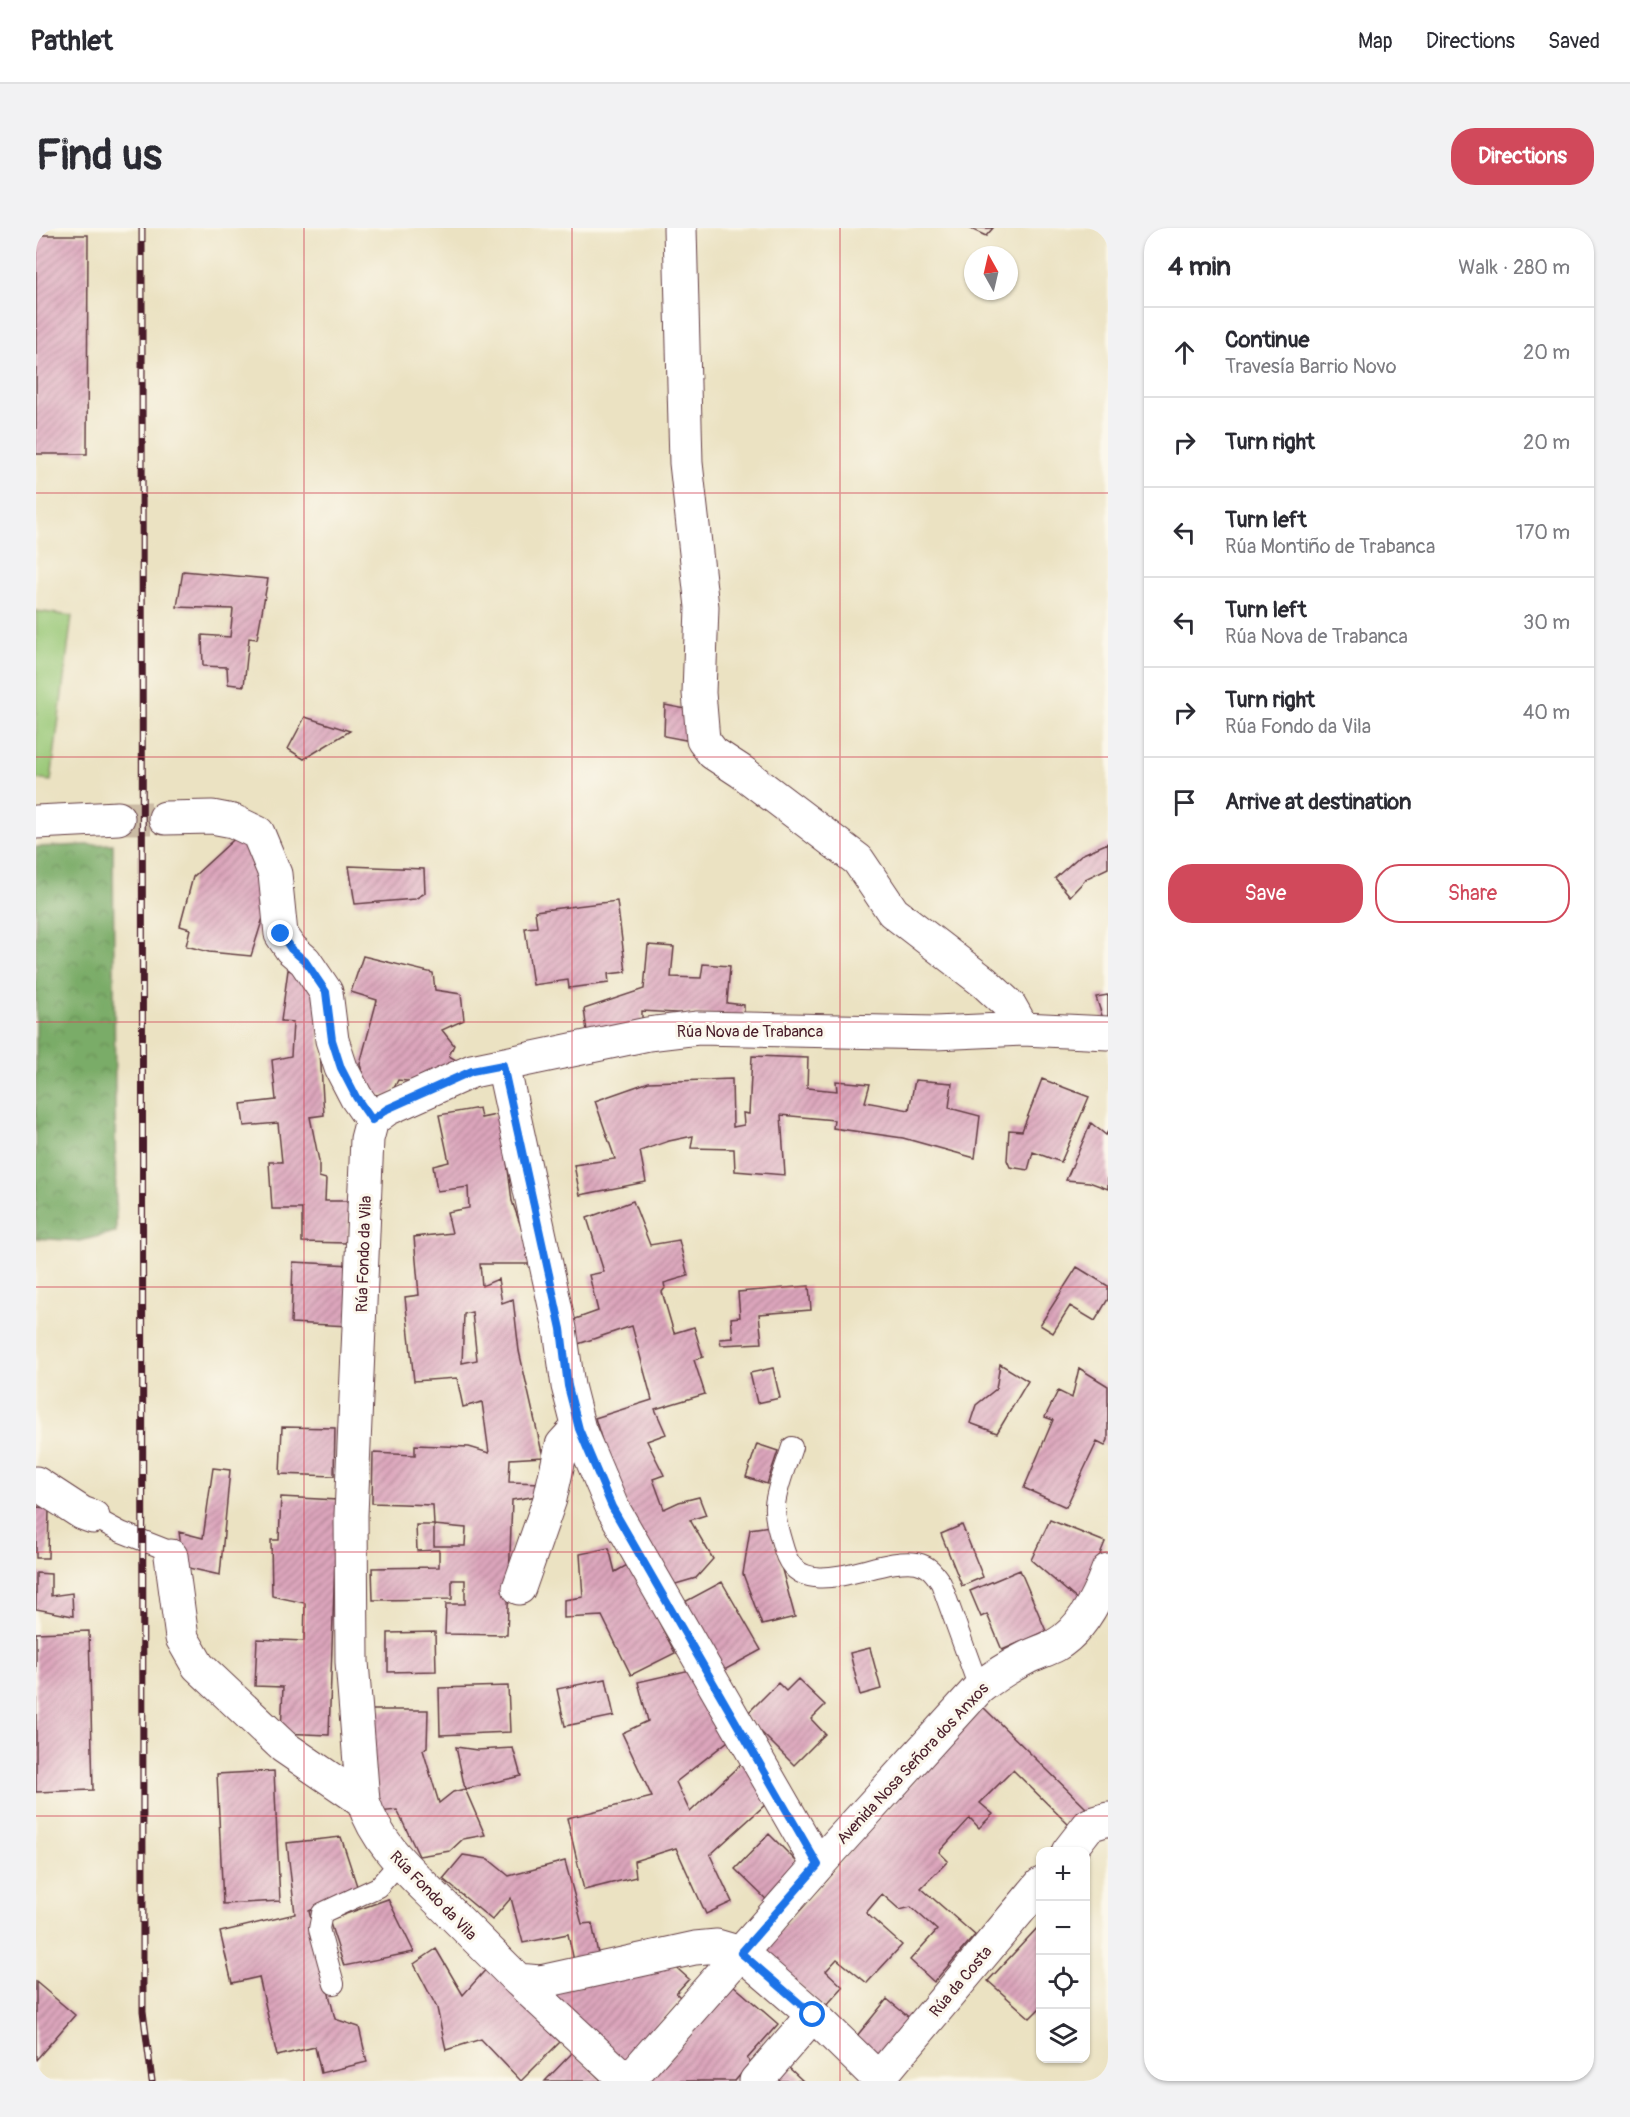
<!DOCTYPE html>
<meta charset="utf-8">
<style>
:root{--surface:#fff;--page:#f2f2f3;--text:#2b2b33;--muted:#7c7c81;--line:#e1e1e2;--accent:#d1495b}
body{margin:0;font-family:Pangolin,sans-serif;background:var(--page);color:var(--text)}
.controls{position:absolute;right:18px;bottom:18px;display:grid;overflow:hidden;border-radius:12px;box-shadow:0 2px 4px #0004}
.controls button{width:54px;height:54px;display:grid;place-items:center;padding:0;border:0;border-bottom:2px solid var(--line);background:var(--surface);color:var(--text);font:30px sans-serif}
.compass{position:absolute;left:928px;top:18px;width:54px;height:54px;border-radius:50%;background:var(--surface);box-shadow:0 2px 4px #0004;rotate:352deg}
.stop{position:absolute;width:18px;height:18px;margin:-14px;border:4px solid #1a73e8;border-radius:50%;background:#fff}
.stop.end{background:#1a73e8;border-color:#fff;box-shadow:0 2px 6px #0008}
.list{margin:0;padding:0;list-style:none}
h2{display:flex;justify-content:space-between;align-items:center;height:78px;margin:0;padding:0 24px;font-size:26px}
h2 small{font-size:20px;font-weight:400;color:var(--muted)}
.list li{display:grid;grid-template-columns:39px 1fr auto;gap:18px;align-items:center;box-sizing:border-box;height:90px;padding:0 24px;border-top:2px solid var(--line)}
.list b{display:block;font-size:22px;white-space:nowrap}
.list p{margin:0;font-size:20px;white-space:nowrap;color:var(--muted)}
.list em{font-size:20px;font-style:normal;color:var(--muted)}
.actions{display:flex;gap:12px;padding:18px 24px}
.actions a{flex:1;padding:14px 0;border:2px solid var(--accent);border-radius:24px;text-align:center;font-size:21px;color:var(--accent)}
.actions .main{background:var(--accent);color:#fff}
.icon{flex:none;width:33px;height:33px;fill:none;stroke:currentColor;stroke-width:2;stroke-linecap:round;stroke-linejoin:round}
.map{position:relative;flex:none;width:1072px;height:1853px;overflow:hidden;border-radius:24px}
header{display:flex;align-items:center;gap:36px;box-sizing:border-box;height:84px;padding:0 30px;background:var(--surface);border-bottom:2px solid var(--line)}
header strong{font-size:28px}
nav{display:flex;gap:33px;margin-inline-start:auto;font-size:21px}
.intro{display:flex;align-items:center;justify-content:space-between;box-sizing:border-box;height:144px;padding:0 36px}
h1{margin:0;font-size:42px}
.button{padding:15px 27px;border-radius:24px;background:var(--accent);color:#fff;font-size:21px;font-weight:700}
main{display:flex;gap:36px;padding:0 36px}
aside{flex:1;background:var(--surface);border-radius:24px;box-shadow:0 2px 4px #0004}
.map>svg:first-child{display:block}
</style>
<header>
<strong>Pathlet</strong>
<nav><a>Map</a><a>Directions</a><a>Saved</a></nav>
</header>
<div class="intro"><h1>Find us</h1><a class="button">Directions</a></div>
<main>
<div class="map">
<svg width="1072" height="1853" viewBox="0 0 1072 1853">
<defs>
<pattern id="forest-crowns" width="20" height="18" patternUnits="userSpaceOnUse" patternTransform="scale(1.5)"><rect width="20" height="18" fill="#7aac67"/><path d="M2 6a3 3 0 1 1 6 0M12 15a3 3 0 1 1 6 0" fill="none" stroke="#668b55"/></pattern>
<pattern id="building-hatch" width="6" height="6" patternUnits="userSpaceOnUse" patternTransform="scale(1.5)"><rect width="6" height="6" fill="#dca5bc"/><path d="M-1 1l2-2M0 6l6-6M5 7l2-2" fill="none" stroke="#b48699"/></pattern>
</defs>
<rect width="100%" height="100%" fill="#fbf7ec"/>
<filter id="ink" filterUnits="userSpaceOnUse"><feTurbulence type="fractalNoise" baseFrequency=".0167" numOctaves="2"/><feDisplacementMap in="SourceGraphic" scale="12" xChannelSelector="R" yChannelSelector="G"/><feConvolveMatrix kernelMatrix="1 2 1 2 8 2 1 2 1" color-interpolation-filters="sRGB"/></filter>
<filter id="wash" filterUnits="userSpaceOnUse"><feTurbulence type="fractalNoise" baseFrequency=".008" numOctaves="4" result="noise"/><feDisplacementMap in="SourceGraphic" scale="24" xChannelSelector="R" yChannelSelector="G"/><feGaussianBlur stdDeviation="1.35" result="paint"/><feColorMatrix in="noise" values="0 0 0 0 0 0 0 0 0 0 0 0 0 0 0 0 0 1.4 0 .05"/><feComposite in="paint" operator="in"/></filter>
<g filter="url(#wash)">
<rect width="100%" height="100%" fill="#ebe2c2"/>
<path fill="url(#forest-crowns)" stroke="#626649" stroke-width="1.5" d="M77 616 80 1004 44 1013 0 1010V619Z"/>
<path fill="#98c776" stroke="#717350" stroke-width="1.5" d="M0 383 36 388 15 553 0 551Z"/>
<g id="blocks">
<path fill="url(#building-hatch)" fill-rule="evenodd" d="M933 0H957L950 8Z
M0 7H52L51 226H0Z
M147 343 232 351 221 411 213 410 208 458 192 456 191 439 167 438 166 407 194 409 197 381 141 379Z
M629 477 655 482V513L628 508Z
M269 489 314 503 268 531 252 521Z
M207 603 219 617 231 677 215 728 173 724 150 718 154 701 144 698 157 649Z
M1072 615V640L1051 650 1034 668 1019 650 1045 627Z
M313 638 388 641 389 665 379 671 319 676Z
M581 673 590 744 572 746 573 755 533 760 532 752 497 757 489 700 501 699 499 683Z
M612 717 638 719 635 749 665 750 667 736 694 738 691 775 708 777V789L606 783V800L552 811 548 781 608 761Z
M327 728 397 745 399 762 425 766 428 792 406 802 418 817 413 828 425 835 390 855 362 852 354 868 332 866 324 836 341 772 315 764Z
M252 742 269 746 280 757 288 887 274 889 283 933V949L290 951 289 973H313L312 1015 266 1014V981H236L233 934H246L242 895 208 898 205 876 240 872 236 832 255 828 257 794 245 793Z
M1072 767V797H1069L1060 769Z
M716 828 772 830 771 860 801 863 800 853 834 856 829 874 873 882 879 852 916 855 913 880 944 888 939 930 867 910 797 900 798 892 745 887 749 947 699 943 698 921 655 920 657 908 633 913 604 923 610 954 544 967 538 937 579 931 559 873 613 854 696 851 697 899 708 897 707 885 713 886Z
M1006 851 1053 869 1025 934 997 924 992 942 974 939 971 932 973 902 986 903Z
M443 880 445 890 465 886 476 973 498 1036H444L446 1058 462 1051 466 1075 477 1071 483 1123 507 1229 474 1231 473 1254 508 1255V1267L476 1272 471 1407 409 1406 410 1376H429V1352H416V1371L337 1372 336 1340 403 1339V1322L381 1323 380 1297H398L397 1277 336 1275 337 1225 379 1227V1217L433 1219 453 1225 446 1174 427 1179 421 1150 378 1153 369 1069 383 1067 378 1009 416 1005 411 984 433 980 432 959 401 963 397 938 413 934 403 887ZM436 1084 441 1132 426 1135 428 1086ZM398 1297 430 1300 429 1318H398Z
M1055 895 1070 907 1072 903V961L1053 954 1030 952Z
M597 973 614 1017 643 1012 652 1048 628 1055 629 1060 626 1064 638 1105 658 1099 667 1129 658 1132 669 1166 619 1181 630 1206 611 1213 628 1247 617 1251 628 1281 643 1274 663 1269 670 1287 654 1292 677 1331 660 1350 633 1358 610 1328 570 1226 559 1190 616 1172 596 1098 542 1116 534 1093 562 1083 553 1047 568 1044 551 990Z
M257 1034 316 1037 313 1098 255 1095Z
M1041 1039 1072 1058V1071L1059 1093 1034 1078 1017 1105 1004 1097Z
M773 1058 775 1082 723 1086 726 1115 685 1117 684 1111 697 1110 695 1090 704 1089 702 1064Z
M964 1136 992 1153 961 1205 934 1195 940 1177 960 1161Z
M737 1140 744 1170 721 1175 714 1145Z
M1043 1140 1072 1158V1212L1069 1218 1061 1214 1030 1279 988 1260 1017 1192 1009 1189 1022 1163 1036 1170Z
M246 1199 299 1200 298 1248 244 1246Z
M721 1216 742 1223 731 1256 710 1249Z
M177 1240 194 1242 184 1347 148 1339 143 1304 167 1310Z
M245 1269 301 1272 293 1507 245 1505 247 1459 219 1458 221 1411 268 1413 269 1375 236 1368 235 1312H243Z
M0 1279 13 1280 12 1330H0Z
M1014 1292 1069 1314 1044 1374 995 1332Z
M926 1297 947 1349 926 1358 905 1306Z
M734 1298 759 1389 726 1397 707 1346 714 1301Z
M573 1320 579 1344 593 1336 639 1425 595 1447 566 1388 528 1390V1372L547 1369 544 1326Z
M984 1342 1010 1403 966 1422 951 1386 945 1389 934 1363Z
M0 1345 15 1346V1368L36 1365 37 1388 0 1381Z
M686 1354 725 1422 681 1446 643 1377Z
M53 1403 57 1562 0 1564V1405Z
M399 1404 400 1443 352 1444V1405Z
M834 1420 845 1461 824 1467 814 1425Z
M654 1442 692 1513 640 1554 654 1584 709 1532 731 1575 674 1627 696 1674 670 1686 640 1620 598 1633 600 1649 548 1662 531 1590 616 1569 586 1505 612 1493 602 1454Z
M570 1451 578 1488 529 1498 521 1461Z
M762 1451 789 1477 775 1491 789 1506 758 1537 709 1488 742 1455 750 1463Z
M472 1458 474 1504 404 1507 403 1460Z
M947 1479 1054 1584 1037 1601 977 1542 944 1575 957 1586 943 1600 934 1590 903 1624 912 1633 885 1660 939 1707 898 1754 874 1732 901 1702 875 1679 864 1682 846 1666 830 1685 866 1717 831 1755 801 1731 790 1743 807 1759 788 1780 727 1722 791 1652 826 1609Z
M332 1482H392L391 1519 387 1522 403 1575 417 1564 429 1561 449 1607 427 1611 414 1623 383 1628 361 1582 343 1584Z
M420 1519 441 1522 477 1520 485 1548 429 1561Z
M238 1543 244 1673 187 1676 181 1546Z
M733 1606 770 1643 736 1677 699 1641Z
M305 1609 322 1661 273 1683 299 1791 323 1799 331 1834 285 1845 279 1819 241 1828 223 1749 196 1755 184 1704 259 1686 251 1615Z
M427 1627 452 1631 473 1648 529 1633 546 1696 556 1695 562 1726 538 1733 532 1706 487 1715 475 1670 456 1692 407 1651Z
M352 1671 378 1724 308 1738 293 1692Z
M1005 1696V1779L994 1790 952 1753Z
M400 1721 427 1767 452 1739 524 1814 485 1853 445 1811 410 1822 401 1780 378 1736Z
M634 1734 653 1751 640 1765 645 1770 588 1835 508 1766Z
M0 1754 39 1787 0 1832Z
M697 1757 742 1796 711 1831 715 1834 699 1853H613Z
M851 1771 875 1791 844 1829 820 1809Z
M537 1824 564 1851 565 1853H509Z
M751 1838 767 1853H738Z"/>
</g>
</g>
<g filter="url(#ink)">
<use href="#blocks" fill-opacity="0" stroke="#623c42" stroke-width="1.5"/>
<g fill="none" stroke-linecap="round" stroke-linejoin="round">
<path stroke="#cbbba4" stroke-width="33" stroke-dasharray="33 16" stroke-linecap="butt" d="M82 590H129"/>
<defs>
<path id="lane" d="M756 1219C750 1238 741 1258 739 1277 738 1292 744 1308 748 1322 765 1380 842 1327 881 1335 894 1338 898 1345 905 1355L943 1460
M57 1289 85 1304 131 1322 135 1328
M298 1756 283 1701 286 1685 342 1659 364 1634"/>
<path id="street" d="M644 0 650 235 666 379 663 465 667 512 677 525 706 544 822 632 857 684 948 754 974 778 987 801
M129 590 176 589 197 593 222 605 239 646 245 706 255 721 269 733 290 764 296 812 305 840 320 869 336 892
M0 594 82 590
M467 837 524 1101 532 1158 543 1201 576 1279 782 1637
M336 892 331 911 315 1287 316 1434 327 1573C341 1617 376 1646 407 1677 432 1702 457 1727 482 1752L504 1754 659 1720 681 1718 705 1725 777 1787 845 1853
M336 892 351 881 436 843 612 806 662 800 899 805 987 801 1072 805
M0 1255 46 1285 57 1289
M135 1328 146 1410 162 1438 248 1519 327 1573
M483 1360 514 1271 526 1217 535 1207 543 1201
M1032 1624 1053 1597 1072 1591
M482 1752 591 1853
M843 1850 1005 1656
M592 1853 782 1637 943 1460C958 1448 974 1438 990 1430 1000 1425 1011 1422 1020 1417 1046 1402 1062 1369 1072 1342
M720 1853 777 1787"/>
</defs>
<use href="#lane" stroke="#623c42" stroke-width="22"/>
<use href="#street" stroke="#623c42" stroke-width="35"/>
<use href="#lane" stroke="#fff" stroke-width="20"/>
<use href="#street" stroke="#fff" stroke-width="33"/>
<defs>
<path id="rail" d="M106 0 107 1783 116 1853"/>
</defs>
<use href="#rail" stroke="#4a1f2b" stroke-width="7"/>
<use href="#rail" stroke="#fbf7ec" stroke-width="4.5" stroke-dasharray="14" stroke-linecap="butt"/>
</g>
</g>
<g fill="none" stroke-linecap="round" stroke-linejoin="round" filter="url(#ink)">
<path stroke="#1a73e8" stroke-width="8" d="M245 706 255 721 269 733 290 764 296 812 305 840 320 869 336 892 351 881 436 843 467 837 525 1101 532 1158 543 1201 576 1279 782 1637 705 1725 777 1787"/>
</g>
<path fill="none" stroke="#d1495b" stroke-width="1.5" stroke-opacity="0.55" d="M268 0V1853M536 0V1853M804 0V1853M0 265H1072M0 529H1072M0 794H1072M0 1059H1072M0 1324H1072M0 1588H1072"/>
<g text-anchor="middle" stroke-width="6" stroke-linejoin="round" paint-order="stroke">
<g font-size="16" fill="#4a1f2b" stroke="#fbf7ec">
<text x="714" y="809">Rúa Nova de Trabanca</text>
<text transform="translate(327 1026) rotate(-88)" y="6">Rúa Fondo da Vila</text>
<text transform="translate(876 1535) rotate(-47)" y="6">Avenida Nosa Señora dos Anxos</text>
<text transform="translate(398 1667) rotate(46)" y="6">Rúa Fondo da Vila</text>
<text transform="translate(924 1753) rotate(-50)" y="6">Rúa da Costa</text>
</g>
</g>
</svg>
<div class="controls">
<button>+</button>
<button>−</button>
<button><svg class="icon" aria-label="locate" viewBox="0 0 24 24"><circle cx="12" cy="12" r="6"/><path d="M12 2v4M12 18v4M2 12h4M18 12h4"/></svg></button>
<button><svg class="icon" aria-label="layers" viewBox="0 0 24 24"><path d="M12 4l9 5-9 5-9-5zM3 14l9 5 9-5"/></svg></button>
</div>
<svg class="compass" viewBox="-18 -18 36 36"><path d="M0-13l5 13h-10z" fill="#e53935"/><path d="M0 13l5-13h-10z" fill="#7c7c81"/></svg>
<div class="stop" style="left:777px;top:1787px"></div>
<div class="stop end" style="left:245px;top:706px"></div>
</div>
<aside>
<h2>4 min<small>Walk · 280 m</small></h2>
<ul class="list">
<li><svg class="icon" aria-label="ahead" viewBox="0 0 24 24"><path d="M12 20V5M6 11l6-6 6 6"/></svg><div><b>Continue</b><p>Travesía Barrio Novo</p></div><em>20 m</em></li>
<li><svg class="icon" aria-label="right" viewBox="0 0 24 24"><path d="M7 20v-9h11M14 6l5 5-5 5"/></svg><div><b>Turn right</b></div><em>20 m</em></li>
<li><svg class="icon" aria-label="left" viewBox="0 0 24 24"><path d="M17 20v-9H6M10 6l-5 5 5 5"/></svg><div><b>Turn left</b><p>Rúa Montiño de Trabanca</p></div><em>170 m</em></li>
<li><svg class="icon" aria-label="left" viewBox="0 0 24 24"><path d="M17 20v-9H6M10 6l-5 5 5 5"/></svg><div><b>Turn left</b><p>Rúa Nova de Trabanca</p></div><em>30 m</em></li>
<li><svg class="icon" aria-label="right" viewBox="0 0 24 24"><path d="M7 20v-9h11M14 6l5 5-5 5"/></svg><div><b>Turn right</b><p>Rúa Fondo da Vila</p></div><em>40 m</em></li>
<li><svg class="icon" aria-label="arrive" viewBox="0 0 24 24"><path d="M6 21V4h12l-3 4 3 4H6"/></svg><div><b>Arrive at destination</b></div></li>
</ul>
<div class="actions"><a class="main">Save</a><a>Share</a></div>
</aside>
</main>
